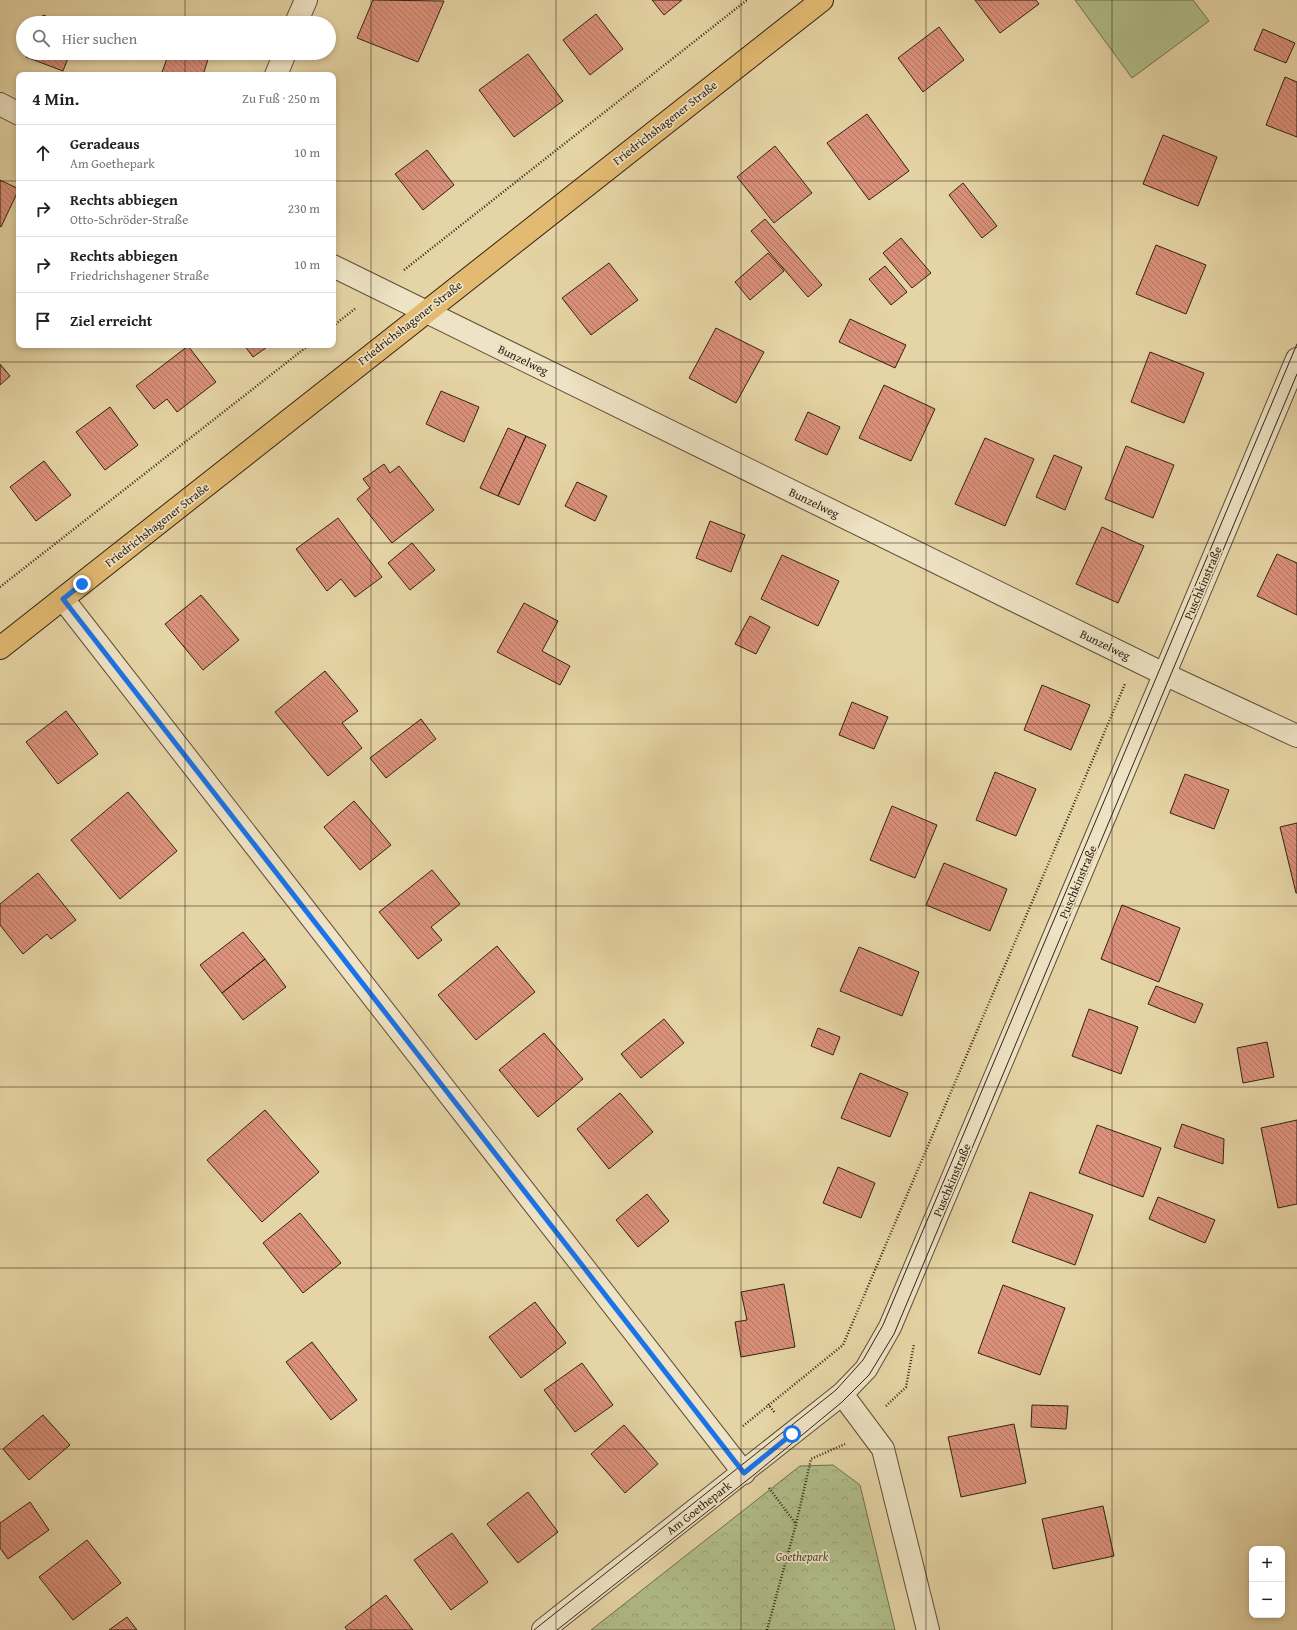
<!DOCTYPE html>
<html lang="de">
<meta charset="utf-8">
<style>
:root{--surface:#fff;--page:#f2f2f2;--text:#202124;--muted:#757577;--line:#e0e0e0}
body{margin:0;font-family:"Gentium Book Plus",serif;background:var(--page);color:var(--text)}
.controls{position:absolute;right:12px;bottom:12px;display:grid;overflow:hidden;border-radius:8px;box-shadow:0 2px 6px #0003}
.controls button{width:36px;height:36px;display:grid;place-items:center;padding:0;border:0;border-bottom:1px solid var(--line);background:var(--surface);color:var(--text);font:20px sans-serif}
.stop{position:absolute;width:12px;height:12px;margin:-9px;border:3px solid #1a73e8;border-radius:50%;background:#fff}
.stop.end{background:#1a73e8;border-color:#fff;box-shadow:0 1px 4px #0008}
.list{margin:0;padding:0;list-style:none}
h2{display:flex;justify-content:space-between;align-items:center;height:52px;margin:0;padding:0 16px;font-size:17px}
h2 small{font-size:13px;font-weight:400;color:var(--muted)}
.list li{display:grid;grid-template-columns:26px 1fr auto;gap:12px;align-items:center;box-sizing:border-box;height:56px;padding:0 16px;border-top:1px solid var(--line)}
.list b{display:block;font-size:15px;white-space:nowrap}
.list p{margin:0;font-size:13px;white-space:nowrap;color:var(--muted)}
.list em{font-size:13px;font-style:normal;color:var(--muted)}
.icon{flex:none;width:22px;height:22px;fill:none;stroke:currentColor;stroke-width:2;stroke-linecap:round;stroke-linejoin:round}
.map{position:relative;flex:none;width:1297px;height:1630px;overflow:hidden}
.search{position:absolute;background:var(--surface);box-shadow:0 2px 6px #0003;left:16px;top:16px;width:320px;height:44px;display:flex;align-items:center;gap:10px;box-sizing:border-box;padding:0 14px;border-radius:22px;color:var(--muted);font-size:15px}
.panel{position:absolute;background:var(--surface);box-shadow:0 2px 6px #0003;left:16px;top:72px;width:320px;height:276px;border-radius:8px}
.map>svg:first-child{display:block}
</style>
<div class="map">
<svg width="1297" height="1630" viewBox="0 0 1297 1630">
<defs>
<pattern id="park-crowns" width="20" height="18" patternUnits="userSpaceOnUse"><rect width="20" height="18" fill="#b0be8a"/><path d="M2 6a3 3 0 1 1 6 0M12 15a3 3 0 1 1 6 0" fill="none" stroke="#98a376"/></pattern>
<pattern id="building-back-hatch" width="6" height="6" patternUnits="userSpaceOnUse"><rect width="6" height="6" fill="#db917b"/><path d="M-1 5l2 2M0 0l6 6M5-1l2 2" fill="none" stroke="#b27664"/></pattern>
</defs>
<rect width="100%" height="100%" fill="#e5d4a5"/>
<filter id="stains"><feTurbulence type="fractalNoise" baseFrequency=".005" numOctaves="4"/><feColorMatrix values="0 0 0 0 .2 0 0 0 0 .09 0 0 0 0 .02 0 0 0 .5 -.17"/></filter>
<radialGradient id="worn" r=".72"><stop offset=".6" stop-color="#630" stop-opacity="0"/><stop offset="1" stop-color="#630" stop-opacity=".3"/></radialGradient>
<path fill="#b0be8a" stroke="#72704f" d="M1075 0H1193L1209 21 1132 78Z"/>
<path fill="url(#park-crowns)" stroke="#72704f" d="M833 1465 860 1485 895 1630H591L800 1466Z"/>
<path fill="url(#building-back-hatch)" stroke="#332214" d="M373 0 444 1 418 62 357 38Z
M652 0H682L664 15Z
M975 0H1036L1039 4 1000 33Z
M596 14 623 49 590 75 563 40Z
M43 15 64 23H40Z
M939 27 964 60 923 92 898 58Z
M1263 29 1295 43 1286 63 1254 50Z
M28 53H70L63 71 26 57Z
M169 53H210L203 75H161Z
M528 54 563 101 514 137 479 90Z
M1285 77 1297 82V137L1266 125Z
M867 114 909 171 869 200 827 143Z
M1163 135 1217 157 1198 206 1143 184Z
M775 146 812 193 774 223 737 177Z
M427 150 454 185 423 210 395 174Z
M0 180 19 189 1 227 0 226Z
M963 183 997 226 982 238 949 195Z
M765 219 822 285 808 297 751 231Z
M901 238 931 273 912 288 883 253Z
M1156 245 1206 265 1186 314 1136 294Z
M768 253 784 271 750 300 735 282Z
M609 263 638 300 591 335 562 298Z
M885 266 907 292 891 305 869 279Z
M850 319 906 345 895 368 839 342Z
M716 328 764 352 736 403 689 378Z
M244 345H270L253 357Z
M188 346 216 382 177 412 167 399 154 409 136 386Z
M1150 352 1204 373 1184 423 1131 402Z
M0 364 10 376 0 385Z
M884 385 935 409 911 461 859 438Z
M441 391 479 407 464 442 426 424Z
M110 407 138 445 105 470 76 432Z
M808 412 840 427 827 455 795 440Z
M508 428 526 436 498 496 480 488Z
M526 436 546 445 519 505 498 496Z
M985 438 1034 459 1005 526 955 504Z
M1126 446 1174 465 1153 518 1105 499Z
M1054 455 1082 467 1065 510 1036 497Z
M44 461 71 495 36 521 10 487Z
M384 464 390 473 399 466 434 510 392 543 357 499 370 488 363 479Z
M577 482 607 496 595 521 565 506Z
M338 518 382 577 355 597 341 579 327 591 296 549Z
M710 521 745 535 731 572 696 558Z
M1102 527 1144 546 1118 603 1076 584Z
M412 543 435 570 410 590 388 563Z
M1277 554 1297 563V615L1257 596Z
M782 555 839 581 818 626 761 599Z
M201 595 239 640 203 670 165 624Z
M524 603 558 621 542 651 570 666 560 685 497 652Z
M750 616 770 627 756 654 735 644Z
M325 671 358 711 342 723 362 748 328 776 275 712Z
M1042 685 1090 705 1071 750 1024 730Z
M852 702 888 717 874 749 839 735Z
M66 711 98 754 58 784 26 742Z
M421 719 436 739 386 778 370 758Z
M995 772 1036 789 1016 836 976 820Z
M1185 774 1229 790 1214 829 1170 813Z
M128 792 177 851 120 899 71 840Z
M354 801 391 845 360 870 324 827Z
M892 806 937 825 915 878 870 860Z
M1297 823V893H1296L1280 827Z
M944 863 1007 889 990 931 926 905Z
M432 870 460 904 431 927 442 940 418 959 379 912Z
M38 873 76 920 51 939 47 934 23 954 0 925V904Z
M1122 905 1180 928 1159 982 1101 959Z
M243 932 265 959 222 993 200 965Z
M497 946 535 992 476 1040 438 995Z
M859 947 919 972 902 1016 840 991Z
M265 959 286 987 243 1020 222 993Z
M1156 986 1203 1004 1195 1023 1148 1004Z
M1089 1009 1138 1027 1121 1074 1072 1056Z
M664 1019 684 1043 641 1078 621 1054Z
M818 1028 840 1037 833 1055 811 1046Z
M544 1033 583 1079 538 1117 499 1070Z
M1267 1042 1274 1077 1243 1083 1237 1048Z
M860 1073 908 1093 890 1137 841 1118Z
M620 1093 653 1132 609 1169 577 1129Z
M265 1110 319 1172 262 1222 207 1160Z
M1297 1120V1204L1278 1208 1261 1128Z
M1182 1124 1224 1139 1223 1164 1174 1147Z
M1097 1125 1161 1148 1143 1197 1079 1173Z
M838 1167 875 1183 861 1218 823 1203Z
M1030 1192 1093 1215 1075 1265 1012 1242Z
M647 1194 669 1221 638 1247 616 1220Z
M1158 1197 1215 1220 1205 1243 1149 1219Z
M300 1213 341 1263 303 1293 263 1243Z
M784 1284 795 1347 741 1357 735 1322 747 1320 741 1292Z
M1003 1285 1065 1308 1040 1375 978 1353Z
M535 1302 566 1343 521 1378 489 1337Z
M312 1342 357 1400 331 1420 286 1362Z
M582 1363 613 1405 575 1432 544 1390Z
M1032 1405 1068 1406 1066 1429 1031 1427Z
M43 1415 70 1445 29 1480 3 1449Z
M1014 1424 1026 1483 961 1497 948 1437Z
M624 1425 658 1464 625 1493 591 1454Z
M528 1492 558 1532 518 1563 487 1524Z
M30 1502 49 1530 8 1559 0 1548V1523Z
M1103 1506 1114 1556 1053 1569 1042 1519Z
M452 1533 488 1582 451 1610 414 1560Z
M87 1540 121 1583 73 1620 39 1577Z
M386 1595 413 1630H347L345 1627Z
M127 1617 137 1630H109Z"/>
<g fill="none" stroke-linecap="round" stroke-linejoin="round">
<defs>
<path id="minor" d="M296 23 306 0
M276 75 285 53
M0 104 19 114
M333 266 1160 672 1297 736
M63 599 744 1473
M842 1394 883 1449 928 1630
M543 1630 842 1394 866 1369 890 1327 1297 359"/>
<path id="major" d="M0 648 822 0"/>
</defs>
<use href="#minor" stroke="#604e38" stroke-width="24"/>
<use href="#major" stroke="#332214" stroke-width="24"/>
<path stroke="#332214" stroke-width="2.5" stroke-dasharray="1 2" stroke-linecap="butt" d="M404 270 747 0
M333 326 356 308
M0 587 309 345
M768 1404 775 1413
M886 1406 906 1387 914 1344
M743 1426 843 1345 1125 684
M769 1488 796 1524
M767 1630 796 1524 811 1459 845 1444"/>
<use href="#minor" stroke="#eee3c4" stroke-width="22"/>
<use href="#major" stroke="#e2ba72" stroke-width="22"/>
<path stroke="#332214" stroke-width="1" d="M534 1630 836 1390 863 1360 883 1325 1297 344
M557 1630 755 1474 842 1402 869 1375 894 1334 1297 374"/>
</g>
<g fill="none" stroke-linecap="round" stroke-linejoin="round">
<path stroke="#1a73e8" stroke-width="5" d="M82 584 63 599 744 1473 792 1434"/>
</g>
<path fill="none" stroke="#332214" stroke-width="1" stroke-opacity="0.55" d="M185 0V23M371 0V1630M556 0V1630M741 0V1630M926 0V1630M1112 0V1630M185 53V75M0 181H19M333 181H1297M185 345V1630M0 362H1297M0 543H1297M0 724H1297M0 906H1297M0 1087H1297M0 1268H1297M0 1449H1297"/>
<g text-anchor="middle" stroke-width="3.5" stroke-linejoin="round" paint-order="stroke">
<g font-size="12" fill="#332214" stroke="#eee3c4">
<text transform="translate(665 123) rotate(-38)" y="4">Friedrichshagener Straße</text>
<text transform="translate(410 323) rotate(-38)" y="4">Friedrichshagener Straße</text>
<text transform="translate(523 360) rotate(26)" y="4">Bunzelweg</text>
<text transform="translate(814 503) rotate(26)" y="4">Bunzelweg</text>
<text transform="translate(157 525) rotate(-38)" y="4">Friedrichshagener Straße</text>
<text transform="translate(1203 583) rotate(-67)" y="4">Puschkinstraße</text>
<text transform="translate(1105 645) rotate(26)" y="4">Bunzelweg</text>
<text transform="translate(1078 882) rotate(-67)" y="4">Puschkinstraße</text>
<text transform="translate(952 1180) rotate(-67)" y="4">Puschkinstraße</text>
<text transform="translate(699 1508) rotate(-38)" y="4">Am Goethepark</text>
</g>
<g font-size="12" font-style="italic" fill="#524932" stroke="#eee3c4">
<text x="802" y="1561">Goethepark</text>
</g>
</g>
<rect width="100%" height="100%" filter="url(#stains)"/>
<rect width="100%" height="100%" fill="url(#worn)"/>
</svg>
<div class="controls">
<button>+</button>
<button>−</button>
</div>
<div class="stop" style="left:792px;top:1434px"></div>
<div class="stop end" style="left:82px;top:584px"></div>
<div class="search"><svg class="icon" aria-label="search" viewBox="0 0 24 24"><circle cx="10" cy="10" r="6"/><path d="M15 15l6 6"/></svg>Hier suchen</div>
<section class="panel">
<h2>4 Min.<small>Zu Fuß · 250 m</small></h2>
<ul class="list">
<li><svg class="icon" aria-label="ahead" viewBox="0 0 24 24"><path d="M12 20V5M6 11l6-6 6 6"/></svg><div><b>Geradeaus</b><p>Am Goethepark</p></div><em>10 m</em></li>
<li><svg class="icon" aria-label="right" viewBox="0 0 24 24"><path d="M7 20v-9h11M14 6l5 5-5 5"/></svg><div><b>Rechts abbiegen</b><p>Otto-Schröder-Straße</p></div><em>230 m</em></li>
<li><svg class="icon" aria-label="right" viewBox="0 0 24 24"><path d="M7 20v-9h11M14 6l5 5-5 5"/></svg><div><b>Rechts abbiegen</b><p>Friedrichshagener Straße</p></div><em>10 m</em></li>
<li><svg class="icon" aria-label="arrive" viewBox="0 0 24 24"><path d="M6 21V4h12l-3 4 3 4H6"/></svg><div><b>Ziel erreicht</b></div></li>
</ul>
</section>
</div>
